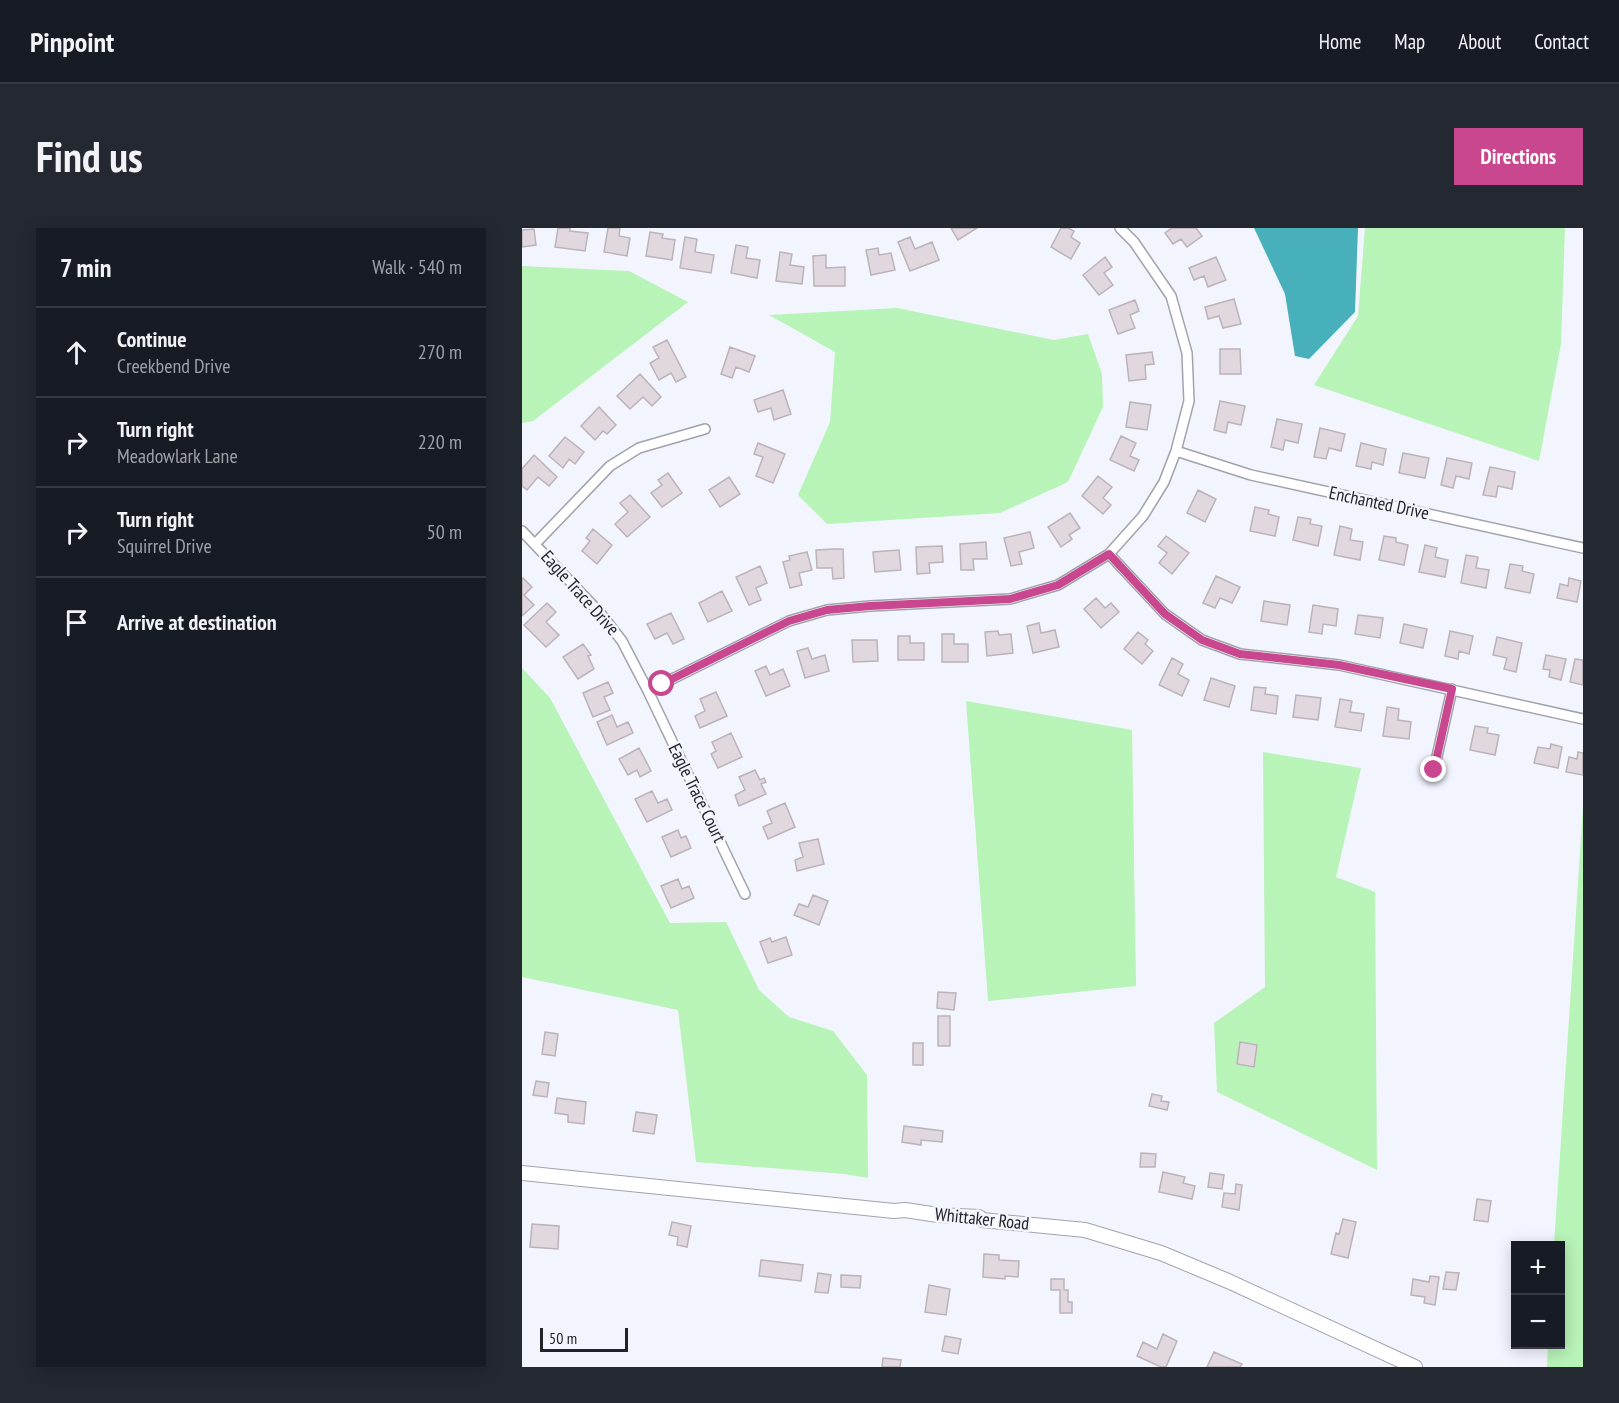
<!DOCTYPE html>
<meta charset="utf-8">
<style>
:root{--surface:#171b24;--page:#242831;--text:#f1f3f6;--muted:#9ea1a6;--line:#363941;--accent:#c9478e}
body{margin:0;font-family:"PT Sans Narrow",sans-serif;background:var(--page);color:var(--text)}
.controls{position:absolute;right:18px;bottom:18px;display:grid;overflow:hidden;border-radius:0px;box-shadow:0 3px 15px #0003}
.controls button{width:54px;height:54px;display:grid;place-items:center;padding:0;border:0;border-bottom:2px solid var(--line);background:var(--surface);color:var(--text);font:30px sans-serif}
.scale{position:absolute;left:18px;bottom:15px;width:88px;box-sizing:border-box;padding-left:6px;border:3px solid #232427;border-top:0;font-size:16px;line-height:21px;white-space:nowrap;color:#232427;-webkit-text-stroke:4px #f3f5fe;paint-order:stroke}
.stop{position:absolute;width:18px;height:18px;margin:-14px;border:4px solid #c9478e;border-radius:50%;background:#fff}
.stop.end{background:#c9478e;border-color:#fff;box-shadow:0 2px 6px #0008}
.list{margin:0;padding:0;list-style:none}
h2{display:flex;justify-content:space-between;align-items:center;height:78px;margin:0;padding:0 24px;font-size:26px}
h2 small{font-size:20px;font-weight:400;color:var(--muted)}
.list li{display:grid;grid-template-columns:39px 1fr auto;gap:18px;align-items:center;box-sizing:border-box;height:90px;padding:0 24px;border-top:2px solid var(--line)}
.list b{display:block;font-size:22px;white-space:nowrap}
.list p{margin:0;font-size:20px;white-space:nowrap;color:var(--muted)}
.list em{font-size:20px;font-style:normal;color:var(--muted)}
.icon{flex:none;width:33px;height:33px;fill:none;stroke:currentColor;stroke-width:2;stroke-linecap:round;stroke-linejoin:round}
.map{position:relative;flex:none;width:1061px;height:1139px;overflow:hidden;border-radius:0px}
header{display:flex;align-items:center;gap:36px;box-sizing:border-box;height:84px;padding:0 30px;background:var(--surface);border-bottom:2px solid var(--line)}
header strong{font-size:28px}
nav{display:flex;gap:33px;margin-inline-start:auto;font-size:21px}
.intro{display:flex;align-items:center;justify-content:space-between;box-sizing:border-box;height:144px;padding:0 36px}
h1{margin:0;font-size:42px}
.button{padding:15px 27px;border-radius:0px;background:var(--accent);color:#fff;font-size:21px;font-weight:700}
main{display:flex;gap:36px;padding:0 36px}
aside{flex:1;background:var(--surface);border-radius:0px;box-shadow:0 3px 15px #0003}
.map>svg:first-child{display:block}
</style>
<header>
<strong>Pinpoint</strong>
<nav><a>Home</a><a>Map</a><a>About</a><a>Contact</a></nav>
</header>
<div class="intro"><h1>Find us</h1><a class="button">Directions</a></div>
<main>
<aside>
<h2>7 min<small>Walk · 540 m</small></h2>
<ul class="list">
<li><svg class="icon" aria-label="ahead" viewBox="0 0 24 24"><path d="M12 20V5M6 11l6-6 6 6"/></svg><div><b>Continue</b><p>Creekbend Drive</p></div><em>270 m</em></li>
<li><svg class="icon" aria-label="right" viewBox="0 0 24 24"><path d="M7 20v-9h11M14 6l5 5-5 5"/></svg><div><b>Turn right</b><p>Meadowlark Lane</p></div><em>220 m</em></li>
<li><svg class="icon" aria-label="right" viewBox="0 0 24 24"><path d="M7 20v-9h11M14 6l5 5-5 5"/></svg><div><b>Turn right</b><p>Squirrel Drive</p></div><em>50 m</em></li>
<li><svg class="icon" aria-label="arrive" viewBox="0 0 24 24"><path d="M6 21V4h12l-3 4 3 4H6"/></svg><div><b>Arrive at destination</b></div></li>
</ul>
</aside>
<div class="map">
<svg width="1061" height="1139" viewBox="0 0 1061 1139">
<rect width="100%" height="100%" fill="#f3f5fe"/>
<path fill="#b8f3b8" d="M843 0H1043L1039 116 1017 233 792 157 836 88Z
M0 38 107 43 166 74 11 193 0 195Z
M375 80 532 112 566 106 580 146 581 179 546 254 478 285 305 296 276 267 308 194 313 124 247 87Z
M0 440 28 470 148 695 204 694 237 762 267 789 311 803 345 847 346 950 322 946 174 934 156 782 0 749Z
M444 473 610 502 614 758 466 773Z
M741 524 839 540 814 649 853 664 855 942 695 864 692 795 743 759Z
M1061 579V1139H1025L1026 1117 1038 1116V1018L1032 1017Z"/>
<path fill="#47b0ba" d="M732 0H836L833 84 787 131 773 128 763 66Z"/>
<path fill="#e0d8de" stroke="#bbb3b9" stroke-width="1.5" d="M36 0H48V3L66 5 63 23 33 19Z
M86 0H98L97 8 108 10 105 28 82 24Z
M429 0H455L436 12Z
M539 0H546L552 3 549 9 558 15 549 31 529 19Z
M650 0H674L680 8 665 19 659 11 651 16 643 5Z
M12 1 14 17 0 19V2Z
M128 4 141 6 140 10 153 12 150 32 124 28Z
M163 9 175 11 173 24 192 27 189 45 158 40Z
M388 9 393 21 410 14 417 32 388 43 376 14Z
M214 17 226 19 224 30 238 32 235 50 209 45Z
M356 20 357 27 369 25 373 42 349 47 344 22Z
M258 24 270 26 268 37 282 39 280 56 254 53Z
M304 27V40L323 39V58H292L291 28Z
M583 29 590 39 582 45 591 57 577 67 561 47Z
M694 29 704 52 686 59 682 48 672 52 667 40Z
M712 71 719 96 701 100 697 88 686 91 683 79Z
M613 72 617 83 608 87 613 100 596 106 587 82Z
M145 112 164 149 154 154 149 145 137 152 128 135 137 130 131 119Z
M208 119 233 128 227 144 214 139 210 150 199 146Z
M698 121H718L719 146H698Z
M630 124 632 136 623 137 624 151 607 153 604 127Z
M118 146 139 169 130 178 121 169 108 181 95 168Z
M261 162 269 186 252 192 249 180 236 184 232 172Z
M698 173 723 178 719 197 706 194 704 205 692 202Z
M608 174 629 177 625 202 604 199Z
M77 179 94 197 85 206 81 203 73 212 59 198Z
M755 191 780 196 776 215 763 212 761 222 749 219Z
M798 200 823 206 819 223 807 220 804 231 792 229Z
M599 208 614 215 608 228 617 232 612 243 588 232Z
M43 209 62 224 53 236 47 231 41 240 27 228Z
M236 215 263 226 251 255 234 248 241 229 232 226Z
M839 215 864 221 861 237 850 234 849 241 834 238Z
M881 225 907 230 903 250 877 245Z
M12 227 35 249 27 258 16 249 5 262 0 258V241Z
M925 230 950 235 947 251 934 248 931 260 919 257Z
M968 239 993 244 990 261 976 258 974 269 961 267Z
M146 245 160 265 140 279 129 265 140 257 136 252Z
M576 248 590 259 581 270 589 277 581 286 560 268Z
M207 249 218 266 198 279 187 262Z
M676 262 694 271 683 294 665 285Z
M108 267 128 289 105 309 93 296 106 284 98 275Z
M733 279 747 282 746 286 757 289 753 308 728 303Z
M548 285 558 300 547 307 550 311 539 319 526 299Z
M776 289 789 291 788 296 800 298 796 318 771 312Z
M818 298 830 301 828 312 841 314 838 332 812 327Z
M71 301 90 317 75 336 60 323 68 313 64 310Z
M508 304 512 320 497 324 500 336 489 338 482 310Z
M644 308 667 325 650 346 637 335 645 325 636 318Z
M862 308 874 310V314L886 317 882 337 857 332Z
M464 314 465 331H451L452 342H439L438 316Z
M903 317 915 320 913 329 926 332 923 349 897 344Z
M420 318 421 334 407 335 408 345 395 346 394 319Z
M312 321H321L322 350 311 351 310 340H295L294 322Z
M377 322 379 342 353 344 351 324Z
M285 324 290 342 277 345 280 357 268 360 261 334 268 332 267 328Z
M944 327 956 329 954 340 967 342 964 360 939 355Z
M988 336 1001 338 1000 343 1012 346 1008 365 983 360Z
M238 338 245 355 234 360 239 372 227 377 214 349Z
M694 348 718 359 710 375 698 370 693 380 681 375Z
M1 350 10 359 2 367 12 377 0 388V351Z
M1047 350 1059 353 1055 374 1035 370 1038 356 1046 358Z
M200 363 210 383 186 394 177 375Z
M574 370 583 380 589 375 597 384 579 400 562 381Z
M742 373 768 377 765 397 739 393Z
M25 375 34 384 24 394 37 407 24 419 2 397Z
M791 377 816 381 814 398 801 396 800 406 787 404Z
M149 385 162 411 151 416 145 405 133 411 125 396Z
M836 387 861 390 858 410 833 406Z
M517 395 519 405 533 402 537 419 511 425 505 398Z
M882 396 905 401 901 420 878 415Z
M476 403 477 407 489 406 491 425 465 428 463 404Z
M928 403 951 408 947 426 937 423 936 431 923 428Z
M616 404 626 412 623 416 631 423 620 436 602 421Z
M420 406H432V416H446V434H420Z
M376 408H388V415H402V432H376Z
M975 409 1000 415 994 444 982 441 985 430 971 427Z
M330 412H355L356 433 331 434Z
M61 416 69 427 66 428 72 441 56 451 41 429Z
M286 420 290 431 303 427 307 443 283 450 275 423Z
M1024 427 1044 431 1039 452 1027 449 1028 442 1021 441Z
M650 430 661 436 656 446 667 452 660 468 637 457Z
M1053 431 1061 432V457L1048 454Z
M244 438 248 447 261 441 268 458 244 468 233 443Z
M689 450 713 458 707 479 682 472Z
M86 454 91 465 82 469 88 482 71 489 61 465Z
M732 459 744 460 743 466 756 468 754 486 729 482Z
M194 464 205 488 178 500 173 488 183 483 178 471Z
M774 467 799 470 796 492 771 489Z
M818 471 830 473 828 484 842 486 839 503 813 499Z
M865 479 877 481 876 492 889 494 887 511 861 508Z
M90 487 95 499 106 494 111 505 85 517 75 494Z
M953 498 966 500 965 505 977 507 973 527 948 522Z
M209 505 220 529 196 540 189 526 194 523 190 514Z
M1029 516 1040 519 1036 540 1012 535 1016 519 1028 521Z
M117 520 129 543 118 549 115 542 106 547 97 531Z
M1056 524 1061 525V547L1044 544 1047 529 1055 531Z
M233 542 238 552 242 550 244 554 239 556 244 566 217 578 213 567 223 562 217 549Z
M130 563 136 575 145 571 150 582 125 594 113 571Z
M263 575 273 599 246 611 241 599 250 595 245 583Z
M156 602 159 610 164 608 169 620 149 629 140 609Z
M296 611 302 636 275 643 273 632 281 629 277 615Z
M156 651 160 661 167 658 172 670 149 680 139 658Z
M291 667 306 673 297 697 272 687 277 676 286 679Z
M264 709 270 727 246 735 238 714 248 710 250 714Z
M416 764 434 765 432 782 415 780Z
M416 788H428V818H416Z
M23 804 36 806 33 828 20 826Z
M718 814 735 817 732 839 715 836Z
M391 815H401V837H391Z
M14 853 27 855 25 869 11 867Z
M630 866 640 868 639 873 647 874 645 882 627 878Z
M35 870 64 874 62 896 46 894V887L33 885Z
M114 884 135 887 132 906 111 903Z
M382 898 421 903 420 914 399 912V917L380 914Z
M619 925 634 926 633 939H618Z
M641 944 663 949 661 955 673 958 670 971 637 964Z
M688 945 702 947 700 961 686 959Z
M714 956 720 957 717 982 700 979 702 965 713 966Z
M955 971 969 973 966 994 952 992Z
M821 991 834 994 826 1030 809 1026 814 1005 817 1006Z
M150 994 169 998 165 1019 155 1017 156 1009 147 1007Z
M10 996 37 998 36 1021 8 1019Z
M462 1026 477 1027V1032L497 1033 496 1049 483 1048V1051L461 1049Z
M239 1032 281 1037 279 1053 237 1048Z
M924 1044 937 1045 934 1062 921 1061Z
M296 1045 309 1047 306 1065 293 1064Z
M319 1047 339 1048 338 1060 319 1059Z
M908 1048 917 1049 913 1077 902 1075 903 1069 889 1067 891 1051 907 1054Z
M529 1051H542V1062H546V1074H550V1085H538V1062H529Z
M407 1057 428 1061 424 1087 403 1084Z
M641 1106 655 1113 644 1139H639L615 1128 621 1114 635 1121Z
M423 1108 439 1111 436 1126 420 1123Z
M692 1124 720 1136 718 1139H685Z
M361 1130 379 1132 378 1139H360Z"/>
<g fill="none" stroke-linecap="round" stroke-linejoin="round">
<defs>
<path id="street" d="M654 223 729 247 1061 320
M0 303 79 386 100 413 126 463 223 666
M13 316 88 238 117 220 183 201
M587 326 643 386 680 412 718 426 817 437 1061 491
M126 463 267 393 305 382 348 378 488 371 536 357 587 326 621 288 642 254 654 223 667 173 665 125 649 68 612 14 598 0
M912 542 930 461"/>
<path id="secondary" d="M0 945 372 983 383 982 416 987 457 989 460 992 563 1002 639 1025 706 1053 893 1139"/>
</defs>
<use href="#street" stroke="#a1a3ac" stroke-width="12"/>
<use href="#secondary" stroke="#a1a3ac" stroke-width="16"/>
<use href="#street" stroke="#fff" stroke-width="9"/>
<use href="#secondary" stroke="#fff" stroke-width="14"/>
</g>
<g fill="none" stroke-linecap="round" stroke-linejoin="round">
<path stroke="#c9478e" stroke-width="8" d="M140 456 267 393 305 382 348 378 488 371 536 357 587 326 643 386 680 412 718 426 817 437 930 461 912 542"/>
</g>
<g text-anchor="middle" stroke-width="5" stroke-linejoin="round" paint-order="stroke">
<g font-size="18" fill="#232427" stroke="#f3f5fe">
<text transform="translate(857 275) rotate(12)" y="6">Enchanted Drive</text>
<text transform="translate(58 365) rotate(48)" y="6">Eagle Trace Drive</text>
<text transform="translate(175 565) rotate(64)" y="6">Eagle Trace Court</text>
<text transform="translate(460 991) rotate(6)" y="6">Whittaker Road</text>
</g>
</g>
</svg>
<div class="controls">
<button>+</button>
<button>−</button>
</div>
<div class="scale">50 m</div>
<div class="stop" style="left:140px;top:456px"></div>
<div class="stop end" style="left:912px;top:542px"></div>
</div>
</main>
